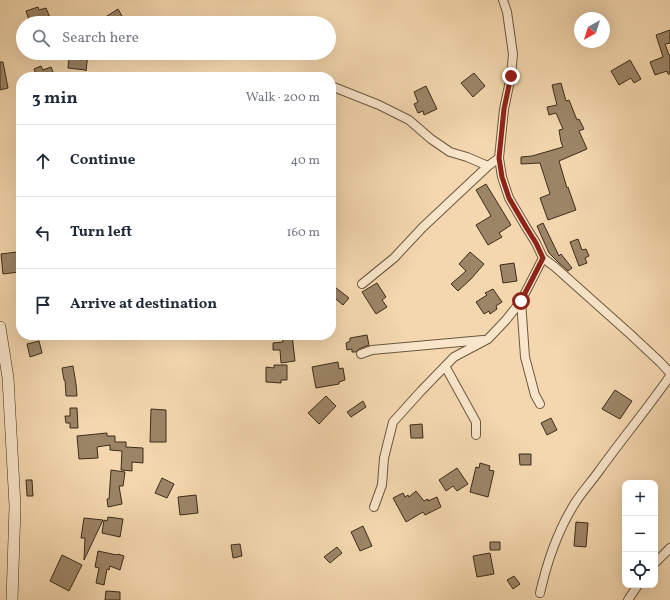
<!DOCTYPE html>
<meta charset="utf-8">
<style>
:root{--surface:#fff;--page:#f6f6f7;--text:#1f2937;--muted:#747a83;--line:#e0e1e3}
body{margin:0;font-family:Vollkorn,serif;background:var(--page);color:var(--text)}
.controls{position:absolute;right:12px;bottom:12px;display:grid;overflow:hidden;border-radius:8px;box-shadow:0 4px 16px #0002}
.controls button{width:36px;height:36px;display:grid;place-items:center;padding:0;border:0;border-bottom:1px solid var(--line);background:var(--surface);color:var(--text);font:20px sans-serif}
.compass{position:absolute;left:574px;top:12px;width:36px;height:36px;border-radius:50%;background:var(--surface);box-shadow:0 4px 16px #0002;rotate:219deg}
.stop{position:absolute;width:12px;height:12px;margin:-9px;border:3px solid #8f2418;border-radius:50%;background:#fff}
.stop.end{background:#8f2418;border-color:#fff;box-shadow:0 1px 4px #0008}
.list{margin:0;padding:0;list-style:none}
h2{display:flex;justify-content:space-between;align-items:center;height:52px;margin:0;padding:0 16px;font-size:17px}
h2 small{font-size:13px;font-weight:400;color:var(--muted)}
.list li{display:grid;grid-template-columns:26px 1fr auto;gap:12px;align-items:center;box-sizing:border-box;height:72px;padding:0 16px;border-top:1px solid var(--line)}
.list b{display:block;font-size:15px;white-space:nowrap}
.list em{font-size:13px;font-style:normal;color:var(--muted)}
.icon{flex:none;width:22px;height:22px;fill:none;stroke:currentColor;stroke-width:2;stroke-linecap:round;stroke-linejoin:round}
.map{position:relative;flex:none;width:670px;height:600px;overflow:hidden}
.search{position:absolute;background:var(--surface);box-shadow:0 4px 16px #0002;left:16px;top:16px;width:320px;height:44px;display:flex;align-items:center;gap:10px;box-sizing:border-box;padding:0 14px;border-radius:22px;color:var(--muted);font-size:15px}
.panel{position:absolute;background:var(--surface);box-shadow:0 4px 16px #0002;left:16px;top:72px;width:320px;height:268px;border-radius:16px}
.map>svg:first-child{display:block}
</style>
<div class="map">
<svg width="670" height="600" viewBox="0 0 670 600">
<rect width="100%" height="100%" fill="#f4d7ae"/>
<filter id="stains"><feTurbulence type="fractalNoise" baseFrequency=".005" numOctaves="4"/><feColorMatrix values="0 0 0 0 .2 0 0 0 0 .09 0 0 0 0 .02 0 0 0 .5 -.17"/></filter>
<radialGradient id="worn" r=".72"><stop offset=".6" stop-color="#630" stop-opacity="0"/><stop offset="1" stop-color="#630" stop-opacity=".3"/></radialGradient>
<path fill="#9c8567" stroke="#3c2d1a" d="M38 7 39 10 46 8 51 20 44 23H30L26 11Z
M118 9 122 16 111 23H96Z
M670 30V43L665 44 669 55H670V74H668L667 71 655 75 650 62 663 57 656 35Z
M80 53H88L86 71 85 70 68 68 69 58 82 60Z
M630 60 641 79 634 83 631 78 619 85 611 71Z
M0 62H3L8 88 0 90Z
M41 66 43 70 51 67 55 77H37L34 69Z
M474 73 485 86 473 97 461 83Z
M561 83 566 101 569 100 577 120 579 119 584 129 579 131 587 149 559 161 567 188 568 187 576 210 548 220 540 198 550 194 540 163 521 164V157L532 156 563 147 561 142 559 130 563 129 556 113 549 115 547 107 557 105 552 85Z
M426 86 437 109 424 115 423 111 418 113 414 104 418 102 414 92Z
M486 184 511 225 499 233 502 237 488 245 476 225 491 216 476 190Z
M543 223 559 256 561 254 572 268 568 271 557 261 549 253 537 226Z
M578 239 582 250 586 249 589 256 585 258 587 263 579 266 570 242Z
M17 252V254H21V270L19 271V272L3 274 1 254Z
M470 252 484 264 471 279 458 291 451 284 466 271 459 264Z
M514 263 517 281 503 283 500 265Z
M377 283 386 297 382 300 387 307 376 314 362 292Z
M331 284 349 298 343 305 331 295Z
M493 289 502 302 496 306 497 309 490 314 489 311 484 314 476 302 487 295 485 293Z
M282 335H292L295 361 281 363 280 350H273V343L283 342Z
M367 335 369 345 359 349 356 352H352V349L347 350 346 343 350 341V338Z
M39 341 42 353 30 357 27 344Z
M338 362 339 369 343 368 345 380 339 382V384L316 388 312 367Z
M274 365H287V380H281V383L266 382V367L274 368Z
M73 366 76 384 77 396H66L65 380H64L62 368Z
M615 390 632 401 620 419 602 409Z
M326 396 336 406 319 424 308 413Z
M363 401 366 407 351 417 347 412Z
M70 408H77L78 428H70V423H66L65 416H70Z
M151 409 166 410V442H150Z
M551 418 557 430 547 435 541 423Z
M422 424 423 438H411L410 425Z
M107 433V436H115V442H126V447L143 448V463L132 462V471L121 470 122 451 110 450V445L97 447 98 458 79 459 77 436Z
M519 454H531V465H520Z
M480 463 490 466 489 470 494 471 488 497 470 492 476 467 479 468Z
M457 468 468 484 457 491 453 486 446 491 439 480Z
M111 470 125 472 123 486H119L122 504 108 507 107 499H109Z
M162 478 174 484 167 498 155 493Z
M26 480H32L33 496H27Z
M416 491 424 501 428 499V501L437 497 441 507 425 515 423 512 406 522 393 498 403 493 405 497 408 495 409 497Z
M196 495 198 513 180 515 178 497Z
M108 517 123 519 120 537 102 533 104 520 107 521Z
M84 518 103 520 84 560 85 538H81Z
M576 522 588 523 586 547 574 546Z
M363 526 372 546 360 551 351 532Z
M490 542H500V550H490Z
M240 544 242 556 233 558 231 545Z
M337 547 342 553 330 563 324 557Z
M98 551 117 555 118 554 124 556 120 570 110 566 109 570 107 569 104 585 96 583 99 568 95 567Z
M490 553 494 574 477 577 473 556Z
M62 555 82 565 69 591 50 581Z
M514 576 520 584 513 589 507 580Z
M106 591 120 592V600H105Z"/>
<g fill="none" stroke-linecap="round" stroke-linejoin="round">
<defs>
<path id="street" d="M503 0 507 12 513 54 511 76 504 109 499 158 502 177 509 198 526 227 536 243 543 258 555 267 630 334 660 362 670 373
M331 86 379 105 409 120 431 139 450 152 467 157 488 166
M362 284 394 258 423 227 488 166 499 158
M361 354 372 350 483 340
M445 366 476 422V435
M540 404 535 395 525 357 521 301 543 258
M374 507 382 485 384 458 393 422 421 391 454 357 488 339 506 320 521 301
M655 563 670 548
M540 593C547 562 558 530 575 503 582 492 591 482 599 471 622 439 647 409 670 376
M628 600 638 585"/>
<path id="secondary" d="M0 327 8 378 15 506 12 600"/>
</defs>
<use href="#street" stroke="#6a583f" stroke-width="10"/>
<use href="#secondary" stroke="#3c2d1a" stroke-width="12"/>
<use href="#street" stroke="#f8e5ca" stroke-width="8"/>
<use href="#secondary" stroke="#f8e5ca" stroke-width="11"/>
</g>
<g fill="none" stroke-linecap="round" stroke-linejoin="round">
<path stroke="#8f2418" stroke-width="5" d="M511 76 504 109 499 158 502 177 509 198 526 227 536 243 543 258 521 301"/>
</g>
<rect width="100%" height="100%" filter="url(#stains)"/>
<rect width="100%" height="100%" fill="url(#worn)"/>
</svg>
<div class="controls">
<button>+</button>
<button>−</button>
<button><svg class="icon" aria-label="locate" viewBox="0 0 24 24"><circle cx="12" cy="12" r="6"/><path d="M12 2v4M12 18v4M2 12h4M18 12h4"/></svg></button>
</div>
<svg class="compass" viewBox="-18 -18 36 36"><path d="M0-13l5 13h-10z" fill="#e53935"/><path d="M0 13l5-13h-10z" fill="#747a83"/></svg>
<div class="stop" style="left:521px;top:301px"></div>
<div class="stop end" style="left:511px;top:76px"></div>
<div class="search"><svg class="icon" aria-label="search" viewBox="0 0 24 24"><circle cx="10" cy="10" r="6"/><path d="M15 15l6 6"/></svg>Search here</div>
<section class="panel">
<h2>3 min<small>Walk · 200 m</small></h2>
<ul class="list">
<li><svg class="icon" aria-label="ahead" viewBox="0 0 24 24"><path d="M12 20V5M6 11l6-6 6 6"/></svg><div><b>Continue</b></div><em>40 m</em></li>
<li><svg class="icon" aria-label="left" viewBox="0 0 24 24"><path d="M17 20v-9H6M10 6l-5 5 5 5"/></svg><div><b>Turn left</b></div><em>160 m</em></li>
<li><svg class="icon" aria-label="arrive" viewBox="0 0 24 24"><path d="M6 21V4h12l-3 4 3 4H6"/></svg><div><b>Arrive at destination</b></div></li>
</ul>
</section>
</div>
